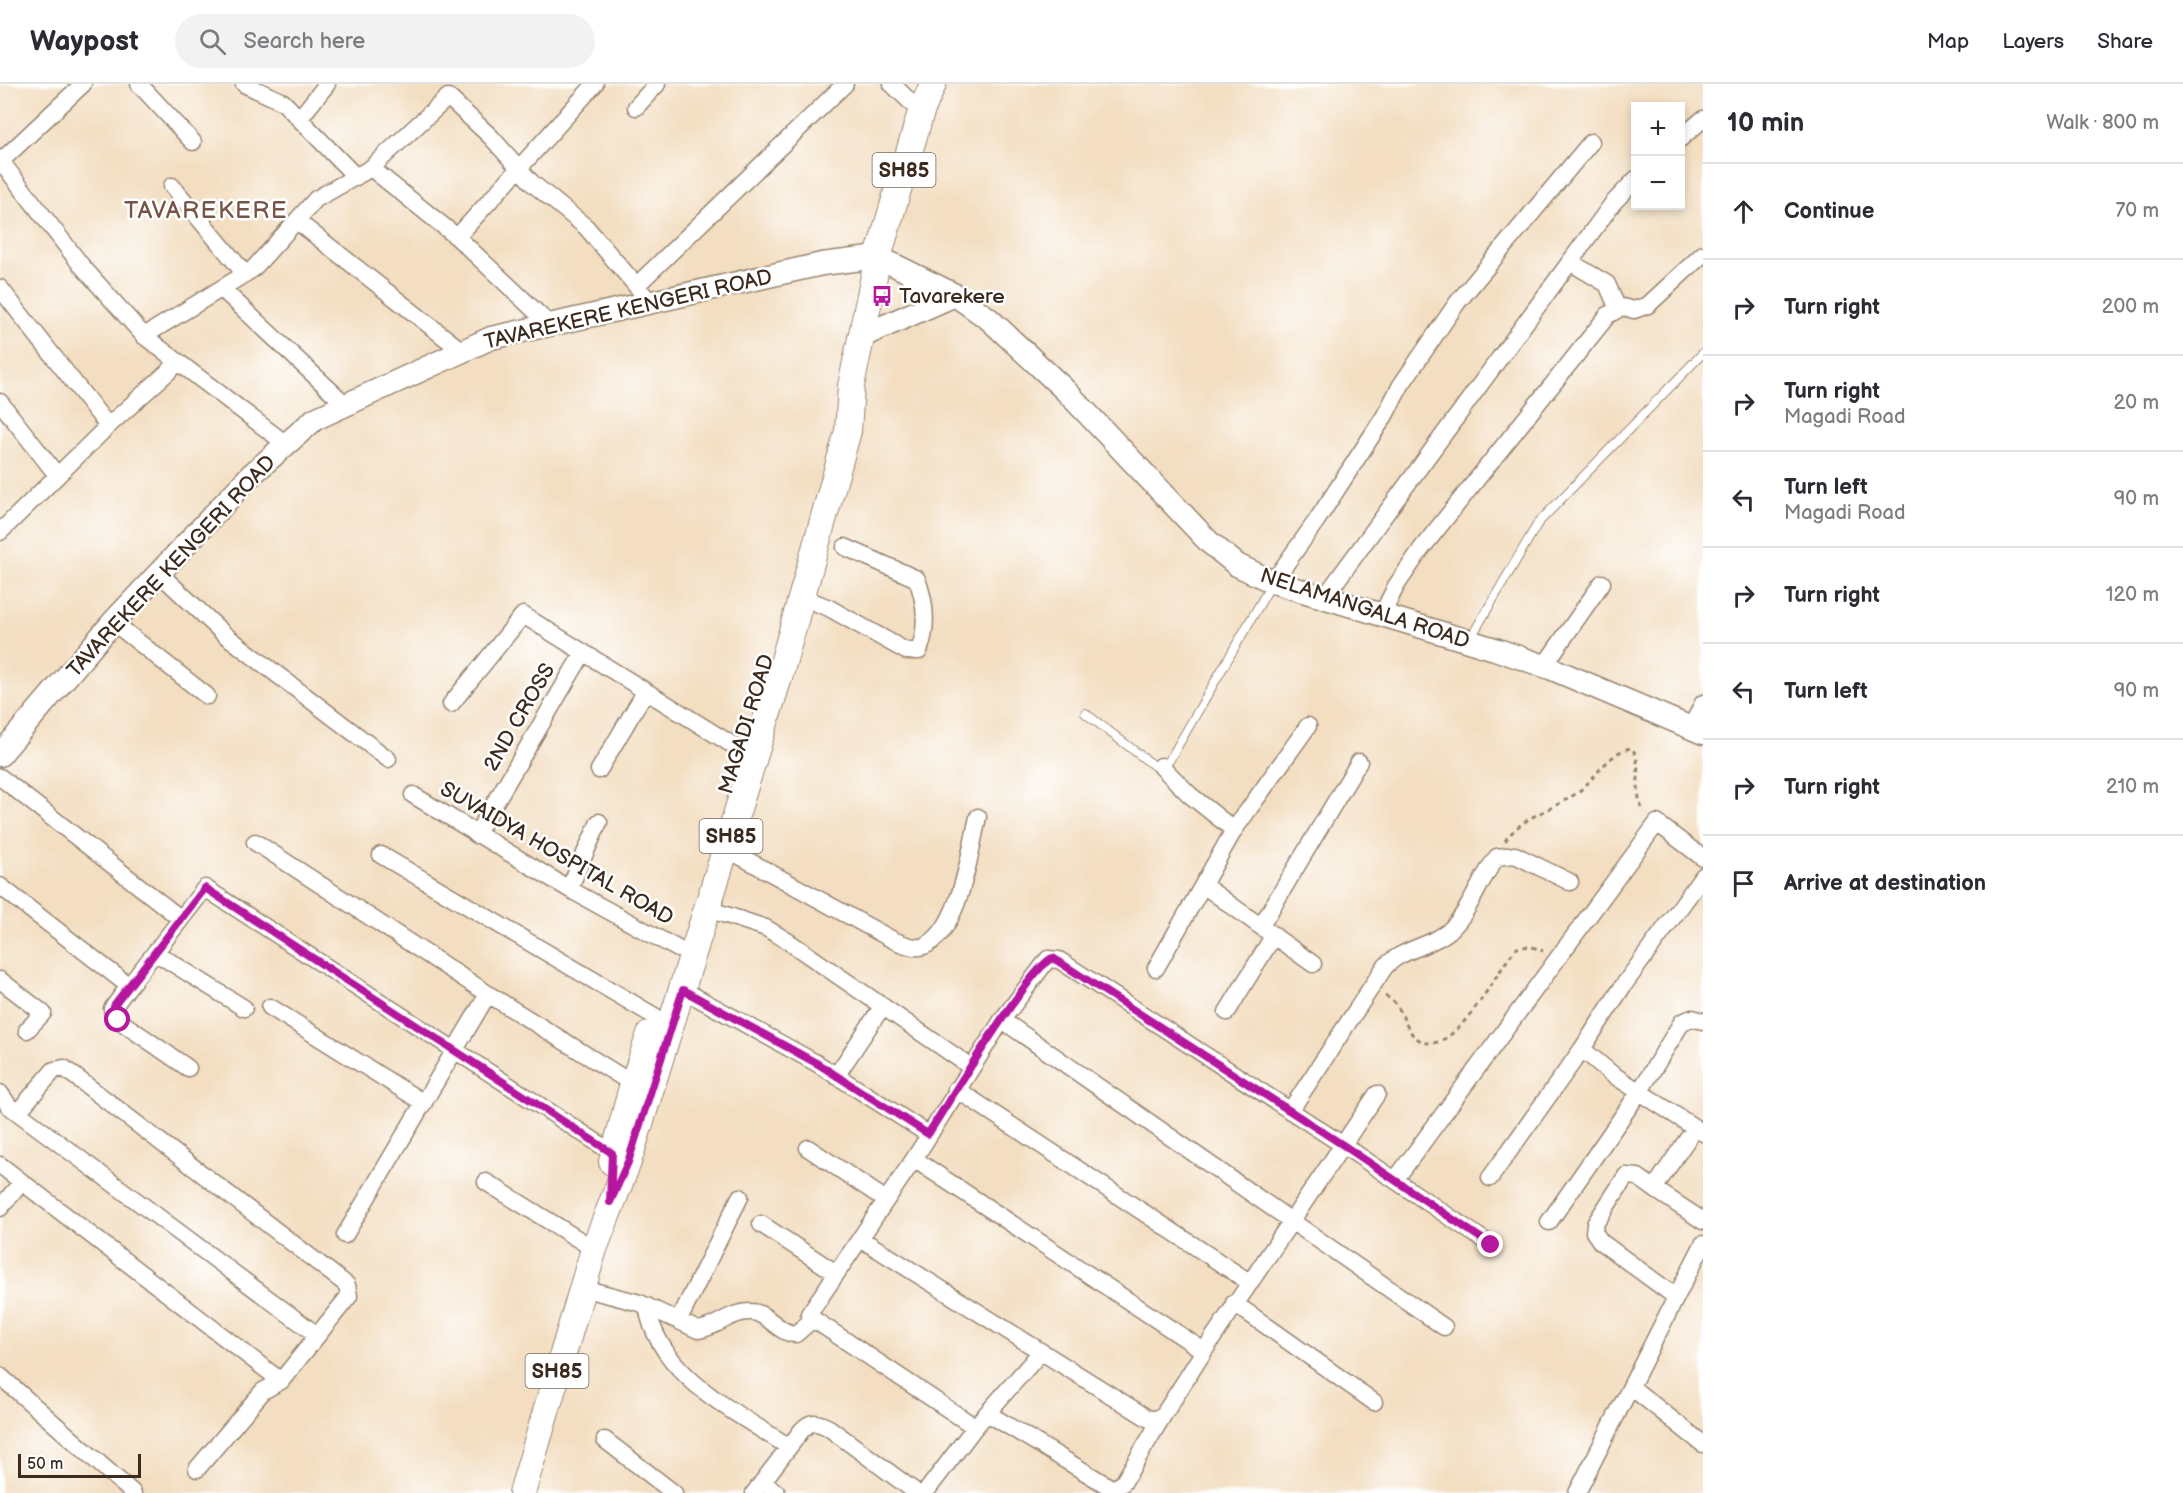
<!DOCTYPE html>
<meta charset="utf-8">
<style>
:root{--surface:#fff;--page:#f2f2f3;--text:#2b2b33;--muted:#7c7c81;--line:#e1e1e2}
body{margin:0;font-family:"Balsamiq Sans",sans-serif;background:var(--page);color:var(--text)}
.controls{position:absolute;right:18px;top:18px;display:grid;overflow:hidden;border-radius:0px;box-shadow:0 3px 9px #0003}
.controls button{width:54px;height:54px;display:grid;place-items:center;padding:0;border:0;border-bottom:2px solid var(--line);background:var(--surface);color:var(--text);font:30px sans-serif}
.scale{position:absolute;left:18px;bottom:15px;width:123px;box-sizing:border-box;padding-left:6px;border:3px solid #3b2a1e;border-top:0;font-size:16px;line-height:21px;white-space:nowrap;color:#3b2a1e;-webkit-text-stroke:4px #fff;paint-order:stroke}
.stop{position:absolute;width:18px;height:18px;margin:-14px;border:4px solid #b5179e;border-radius:50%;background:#fff}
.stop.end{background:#b5179e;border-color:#fff;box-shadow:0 2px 6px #0008}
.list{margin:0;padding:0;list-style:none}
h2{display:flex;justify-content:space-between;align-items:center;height:78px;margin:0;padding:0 24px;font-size:26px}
h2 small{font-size:20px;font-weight:400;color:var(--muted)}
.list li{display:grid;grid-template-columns:39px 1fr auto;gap:18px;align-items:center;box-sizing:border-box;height:96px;padding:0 24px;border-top:2px solid var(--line)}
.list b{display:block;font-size:22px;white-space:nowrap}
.list p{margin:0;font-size:20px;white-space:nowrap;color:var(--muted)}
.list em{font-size:20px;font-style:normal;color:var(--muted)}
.icon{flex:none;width:33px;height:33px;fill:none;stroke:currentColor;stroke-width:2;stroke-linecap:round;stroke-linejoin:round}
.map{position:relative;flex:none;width:1703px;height:1409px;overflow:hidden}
header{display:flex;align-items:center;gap:36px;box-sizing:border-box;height:84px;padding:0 30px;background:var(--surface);border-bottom:2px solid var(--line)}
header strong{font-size:28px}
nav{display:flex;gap:33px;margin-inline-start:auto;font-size:21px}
.search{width:420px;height:54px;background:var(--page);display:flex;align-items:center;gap:15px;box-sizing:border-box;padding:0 21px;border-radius:33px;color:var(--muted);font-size:22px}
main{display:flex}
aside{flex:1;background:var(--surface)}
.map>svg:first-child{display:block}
</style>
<header>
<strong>Waypost</strong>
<div class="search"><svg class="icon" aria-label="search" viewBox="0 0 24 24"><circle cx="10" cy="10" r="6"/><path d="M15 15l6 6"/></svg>Search here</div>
<nav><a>Map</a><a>Layers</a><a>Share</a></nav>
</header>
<main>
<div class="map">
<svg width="1703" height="1409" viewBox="0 0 1703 1409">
<rect width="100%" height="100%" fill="#fff"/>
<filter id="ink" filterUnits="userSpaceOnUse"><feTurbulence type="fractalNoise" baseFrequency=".0167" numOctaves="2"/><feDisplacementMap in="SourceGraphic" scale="12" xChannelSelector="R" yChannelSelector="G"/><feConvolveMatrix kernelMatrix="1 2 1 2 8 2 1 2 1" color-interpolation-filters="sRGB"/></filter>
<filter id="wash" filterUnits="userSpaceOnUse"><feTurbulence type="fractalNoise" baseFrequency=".008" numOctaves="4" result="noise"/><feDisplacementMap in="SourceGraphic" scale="24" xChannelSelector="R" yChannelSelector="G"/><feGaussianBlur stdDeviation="1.35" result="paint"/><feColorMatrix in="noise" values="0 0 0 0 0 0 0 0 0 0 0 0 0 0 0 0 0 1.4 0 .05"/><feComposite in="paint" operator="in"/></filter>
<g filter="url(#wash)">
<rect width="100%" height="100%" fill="#f3dec1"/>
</g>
<g filter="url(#ink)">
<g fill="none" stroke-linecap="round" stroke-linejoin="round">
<defs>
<path id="lane" d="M1470 555 1538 439 1703 269
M1085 629 1153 681 1161 682 1169 677 1272 499"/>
<path id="street" d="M139 0 193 58
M244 0 283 18 356 93
M892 0 921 28
M636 23 657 0
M299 35 327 0
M1680 55 1703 35
M0 76 81 181 144 252 286 360
M0 78 83 0
M371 84 448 13 491 53 532 99 586 143 651 219
M172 102 245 190
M297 137 462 267
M457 153 595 0
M1570 178 1607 200 1618 225
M636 202 845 0
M0 204 108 342 179 278
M222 205 346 321
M144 252 253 185 316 115 371 84 457 153 550 241
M0 318 56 390
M0 448 108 342
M159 489 224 550 388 675
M1273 498 1317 436 1384 333 1401 301 1457 219 1591 58
M802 513 829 524 906 567H919C928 543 926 519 917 495L845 463
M1324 514 1613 119 1636 95
M1382 531 1396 502 1422 464 1608 231 1622 223 1634 226 1648 221 1703 170
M113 538 207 612
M1544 582 1602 499
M451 620 523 531 739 665
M1691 644 1703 619
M1161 682 1190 711 1234 746
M599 686 645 608
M0 693 181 835
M413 711 569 805 678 865
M476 751 583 569
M255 758 488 910 633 1000
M727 765 893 856C903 860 915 866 924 862 960 847 970 767 978 733
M381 771 656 933
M1703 792 1623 902 1582 965 1612 990 1703 1049
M1203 801 1313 880
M0 802 129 902 205 804 613 1069
M569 805 599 738
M708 825 766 844 789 858 971 983
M1261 842 1359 678
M156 869 244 924
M1156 884 1234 746 1308 642
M0 896 43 929 27 946
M129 902 112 925 114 933 188 984
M683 906 818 980 928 1050
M270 923 424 1019
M1227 928 1274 851
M1002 936 1444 1243
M836 992 882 923
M956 1005 1249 1198
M0 1009 9 1022 317 1251
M1290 1027 1384 884C1400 865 1430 863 1449 847 1471 827 1479 796 1497 773L1515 771 1570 798
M18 1028 54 986 64 984 347 1201 349 1212 281 1297 263 1307 197 1385
M1695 1044 1659 1097 1656 1106 1703 1137
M808 1064 886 1116
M914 1075 1204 1267 1377 1010
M0 1081 281 1297
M1490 1094 1582 965
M1395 1096 1657 739 1703 774
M486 1098 594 1165
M1656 1106 1638 1093 1626 1092 1595 1140 1594 1148 1601 1158 1676 1213
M0 1124 22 1098
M1549 1138 1640 1007 1682 938 1692 934 1703 937
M761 1140 836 1189
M345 1151 488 910
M861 1155 1149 1335H1157L1164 1330 1204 1267
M582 1204 640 1219 698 1246C716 1244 731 1227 751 1228 768 1228 778 1250 796 1250L813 1235
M1234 1219 1374 1318
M647 1222C658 1292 735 1327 789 1363
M679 1236 740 1113
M0 1292 133 1409
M1631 1303 1703 1360
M987 1329 1113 1405 1123 1399 1164 1330
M975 1343 813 1235 809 1230 914 1075 1002 936 1048 875 1059 876 1343 1061 1491 1161
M605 1356 674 1409
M763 1398 777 1409
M754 1409 802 1346C811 1336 818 1338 829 1344L917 1409
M925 1409 975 1343 1040 1269
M1577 1409 1703 1160"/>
<path id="secondary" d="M860 253 955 211
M0 671 113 538 251 391 315 335 491 254 822 180 878 173 955 211 989 235 1066 307 1209 458 1237 481 1273 498 1498 566 1550 584 1703 649"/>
<path id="primary" d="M612 1078 633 1000 650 950
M522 1409 594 1165 628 1078 780 590 848 347 851 302 878 173 921 28 933 0"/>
</defs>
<use href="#lane" stroke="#978470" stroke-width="10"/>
<use href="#street" stroke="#978470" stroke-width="19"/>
<use href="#secondary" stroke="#978470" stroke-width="25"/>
<use href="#primary" stroke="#978470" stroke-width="28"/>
<path stroke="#978470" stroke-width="3" stroke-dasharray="4.5 4.5" stroke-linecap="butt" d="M1505 757C1524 730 1553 727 1578 708 1594 696 1610 667 1631 664 1644 675 1632 711 1644 728
M1385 912C1405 920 1401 944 1418 955 1453 980 1497 884 1517 864L1530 862 1543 867"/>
<use href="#lane" stroke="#fff" stroke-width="8"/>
<use href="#street" stroke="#fff" stroke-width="16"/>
<use href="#secondary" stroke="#fff" stroke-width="22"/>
<use href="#primary" stroke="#fff" stroke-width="26"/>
</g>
</g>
<g fill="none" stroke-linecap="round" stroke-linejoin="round" filter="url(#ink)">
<path stroke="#b5179e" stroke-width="8" d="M118 936 112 929 115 920 205 804 612 1069 610 1118 628 1078 683 906 818 980 928 1050C945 1024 1032 879 1053 874L1343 1061 1491 1161"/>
</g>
<defs>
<symbol id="bus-bare" viewBox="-9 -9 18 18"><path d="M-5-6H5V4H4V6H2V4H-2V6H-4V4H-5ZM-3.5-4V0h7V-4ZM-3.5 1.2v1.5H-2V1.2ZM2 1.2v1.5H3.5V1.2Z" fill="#b5179e" stroke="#fff" stroke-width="2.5" paint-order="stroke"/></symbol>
</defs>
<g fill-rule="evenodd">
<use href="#bus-bare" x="867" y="197" width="30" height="30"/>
</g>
<g text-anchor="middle" stroke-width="5" stroke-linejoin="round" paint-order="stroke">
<g fill="#fff" stroke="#766a62" stroke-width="1.5">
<rect x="872.5" y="69" width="63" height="34" rx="4.5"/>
<rect x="699.5" y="735" width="63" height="34" rx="4.5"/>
<rect x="525.5" y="1270" width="63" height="34" rx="4.5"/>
</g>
<g font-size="20" font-weight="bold" fill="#3b2a1e">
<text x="904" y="93">SH85</text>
<text x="731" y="759">SH85</text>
<text x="557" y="1294">SH85</text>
</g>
<g font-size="21" fill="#3b2a1e" stroke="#fff" text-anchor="start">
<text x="899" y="219">Tavarekere</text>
</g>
<g font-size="21" fill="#3b2a1e" stroke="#fff">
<text transform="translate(628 225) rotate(-13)" y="7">TAVAREKERE KENGERI ROAD</text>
<text transform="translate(171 482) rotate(-47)" y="7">TAVAREKERE KENGERI ROAD</text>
<text transform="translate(1365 524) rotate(18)" y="7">NELAMANGALA ROAD</text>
<text transform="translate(519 633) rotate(-60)" y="7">2ND CROSS</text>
<text transform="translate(746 640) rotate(-73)" y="7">MAGADI ROAD</text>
<text transform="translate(557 769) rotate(30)" y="7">SUVAIDYA HOSPITAL ROAD</text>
</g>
<g font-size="24" letter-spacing="1.5" fill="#765448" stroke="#fff">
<text x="206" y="134">TAVAREKERE</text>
</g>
</g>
</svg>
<div class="controls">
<button>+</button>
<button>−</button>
</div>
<div class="scale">50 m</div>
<div class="stop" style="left:118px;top:936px"></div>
<div class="stop end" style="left:1491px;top:1161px"></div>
</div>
<aside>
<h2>10 min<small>Walk · 800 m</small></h2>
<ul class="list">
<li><svg class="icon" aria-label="ahead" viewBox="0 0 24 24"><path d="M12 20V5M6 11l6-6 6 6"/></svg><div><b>Continue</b></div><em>70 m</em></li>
<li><svg class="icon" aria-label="right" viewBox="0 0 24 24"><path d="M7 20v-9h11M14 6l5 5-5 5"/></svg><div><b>Turn right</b></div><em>200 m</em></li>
<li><svg class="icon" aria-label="right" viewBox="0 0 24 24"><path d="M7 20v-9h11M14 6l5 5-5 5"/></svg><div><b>Turn right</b><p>Magadi Road</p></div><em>20 m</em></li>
<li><svg class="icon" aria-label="left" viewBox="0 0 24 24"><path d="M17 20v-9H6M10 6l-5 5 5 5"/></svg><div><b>Turn left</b><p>Magadi Road</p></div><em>90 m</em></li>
<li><svg class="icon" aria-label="right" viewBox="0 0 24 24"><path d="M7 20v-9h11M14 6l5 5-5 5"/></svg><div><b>Turn right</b></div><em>120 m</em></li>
<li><svg class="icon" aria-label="left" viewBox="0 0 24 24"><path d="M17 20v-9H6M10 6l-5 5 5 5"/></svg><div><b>Turn left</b></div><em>90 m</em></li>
<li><svg class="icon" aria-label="right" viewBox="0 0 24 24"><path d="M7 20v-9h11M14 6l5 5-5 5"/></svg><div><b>Turn right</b></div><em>210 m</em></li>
<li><svg class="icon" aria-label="arrive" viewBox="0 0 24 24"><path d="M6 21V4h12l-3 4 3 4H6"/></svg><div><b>Arrive at destination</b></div></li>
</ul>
</aside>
</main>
